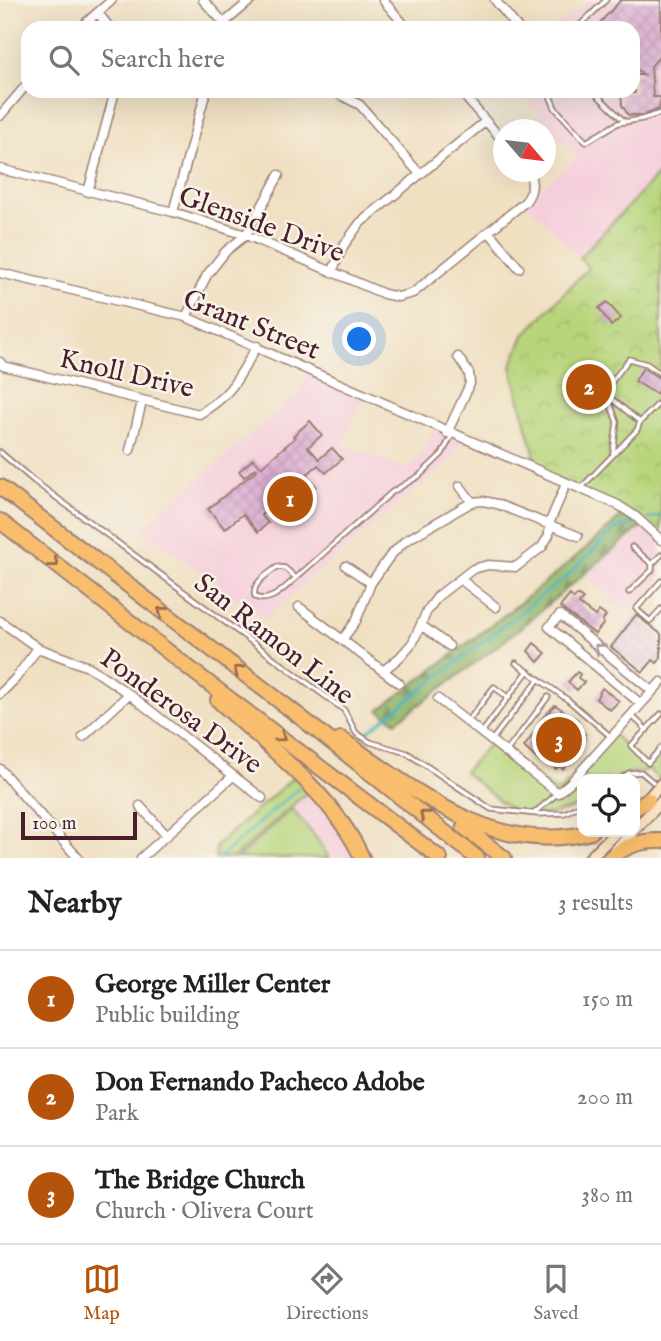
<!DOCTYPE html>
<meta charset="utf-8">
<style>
:root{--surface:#fff;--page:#f2f2f2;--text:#222;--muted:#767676;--line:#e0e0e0;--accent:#b45309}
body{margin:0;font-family:"IM FELL English",serif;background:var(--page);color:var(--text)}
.controls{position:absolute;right:21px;bottom:21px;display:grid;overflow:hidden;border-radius:14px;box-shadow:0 7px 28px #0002}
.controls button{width:63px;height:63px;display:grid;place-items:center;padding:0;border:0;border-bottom:2px solid var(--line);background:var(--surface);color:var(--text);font:35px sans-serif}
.compass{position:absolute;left:493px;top:119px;width:63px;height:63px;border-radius:50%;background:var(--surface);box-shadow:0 7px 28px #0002;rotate:118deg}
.scale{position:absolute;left:21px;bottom:18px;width:116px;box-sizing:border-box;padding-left:7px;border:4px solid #4a1f2b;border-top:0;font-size:19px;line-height:24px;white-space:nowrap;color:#4a1f2b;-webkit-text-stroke:5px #f7f3e8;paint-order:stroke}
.you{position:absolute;left:360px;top:340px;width:24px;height:24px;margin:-18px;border:5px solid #fff;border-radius:50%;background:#1a73e8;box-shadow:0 0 0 10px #1a73e833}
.badge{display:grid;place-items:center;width:46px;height:46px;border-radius:50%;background:var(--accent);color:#fff;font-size:23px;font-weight:700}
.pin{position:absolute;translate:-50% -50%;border:4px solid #fff;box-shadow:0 2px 7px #0006}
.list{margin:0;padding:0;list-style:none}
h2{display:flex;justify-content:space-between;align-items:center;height:91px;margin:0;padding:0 28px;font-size:30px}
h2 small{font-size:23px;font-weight:400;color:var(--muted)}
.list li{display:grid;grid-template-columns:46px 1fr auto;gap:21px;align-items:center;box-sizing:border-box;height:98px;padding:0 28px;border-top:2px solid var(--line)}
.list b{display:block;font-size:26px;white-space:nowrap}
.list p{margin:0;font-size:23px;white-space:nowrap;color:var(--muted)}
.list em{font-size:23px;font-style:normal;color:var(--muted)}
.icon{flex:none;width:38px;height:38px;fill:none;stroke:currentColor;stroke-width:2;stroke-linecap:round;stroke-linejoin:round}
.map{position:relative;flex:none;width:661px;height:858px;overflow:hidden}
.search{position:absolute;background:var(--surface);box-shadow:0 7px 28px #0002;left:21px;right:21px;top:21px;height:77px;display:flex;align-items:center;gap:18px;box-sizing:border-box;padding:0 24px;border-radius:21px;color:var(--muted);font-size:26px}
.sheet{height:385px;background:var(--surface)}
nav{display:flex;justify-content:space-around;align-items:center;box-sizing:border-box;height:98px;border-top:2px solid var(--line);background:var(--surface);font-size:19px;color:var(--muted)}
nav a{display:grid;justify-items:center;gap:4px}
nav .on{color:var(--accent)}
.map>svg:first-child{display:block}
</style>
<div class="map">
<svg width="661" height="858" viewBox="0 0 661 858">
<defs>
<pattern id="forest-firs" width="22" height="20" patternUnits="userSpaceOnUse" patternTransform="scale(1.75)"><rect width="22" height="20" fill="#92b66b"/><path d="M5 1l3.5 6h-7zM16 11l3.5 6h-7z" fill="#799358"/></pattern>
<pattern id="park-crowns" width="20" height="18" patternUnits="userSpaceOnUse" patternTransform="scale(1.75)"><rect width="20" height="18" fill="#b8d57b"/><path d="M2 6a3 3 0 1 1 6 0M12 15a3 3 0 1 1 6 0" fill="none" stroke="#a0b66a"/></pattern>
<pattern id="building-cross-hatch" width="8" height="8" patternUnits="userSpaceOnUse" patternTransform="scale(1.75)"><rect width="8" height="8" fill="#dcaed3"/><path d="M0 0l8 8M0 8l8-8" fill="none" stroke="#be95b5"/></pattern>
</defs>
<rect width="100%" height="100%" fill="#f7f3e8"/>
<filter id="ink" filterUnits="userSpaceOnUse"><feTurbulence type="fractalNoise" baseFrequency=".0143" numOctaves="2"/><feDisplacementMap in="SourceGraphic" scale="14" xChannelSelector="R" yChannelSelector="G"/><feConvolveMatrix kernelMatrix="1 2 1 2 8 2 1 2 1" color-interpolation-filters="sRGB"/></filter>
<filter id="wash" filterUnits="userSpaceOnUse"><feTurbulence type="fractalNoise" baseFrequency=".00686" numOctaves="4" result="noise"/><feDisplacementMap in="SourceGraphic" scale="28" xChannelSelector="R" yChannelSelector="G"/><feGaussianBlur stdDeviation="1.57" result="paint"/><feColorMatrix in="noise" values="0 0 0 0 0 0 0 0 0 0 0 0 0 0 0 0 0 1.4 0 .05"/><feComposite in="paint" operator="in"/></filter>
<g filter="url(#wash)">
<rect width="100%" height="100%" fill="#f0e0c2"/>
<path fill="#f5cfdb" d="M591 0H661V171L580 257 525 202 577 158 519 91H633V28H554Z
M309 370 364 395 343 445 410 470 435 427 463 440 454 457 264 619 141 529 296 396Z
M644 524 661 540V576L626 613 586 575Z
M312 788 362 858H233L293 805Z"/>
<path fill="#b8d57b" stroke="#817a53" stroke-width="2" d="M613 734 645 765 661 748V781L648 769 641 772 629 773 620 779H582V804C564 813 539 818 517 812 505 808 476 781 464 772L491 742 558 792Z
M297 774 312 788 233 858H215L216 846Z
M292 809 317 839 329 858H237Z"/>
<path fill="url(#forest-firs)" stroke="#6e6a4b" stroke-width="2" d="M627 511 644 524 502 643 396 722 379 710C463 646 550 584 627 511Z"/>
<path fill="url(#park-crowns)" stroke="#817a53" stroke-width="2" d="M661 171V540L635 516 539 472 511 367 524 335 588 268 580 257Z"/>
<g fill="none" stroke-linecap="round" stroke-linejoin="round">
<path stroke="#3dadb9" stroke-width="2.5" d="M648 519 661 515
M361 737 566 577 614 530 634 523
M219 858 300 787"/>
</g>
<g id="blocks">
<path fill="url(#building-cross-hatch)" d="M621 0H661V55L651 66 653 97H661L659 109 644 115H628L622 105 621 93H635L634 75H644L633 66V28H595Z
M607 302 621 318 611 326 599 308Z
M643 368 661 379V385L656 394 635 381Z
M310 421 322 435 308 447 319 459 332 448 342 459 326 473 318 465 306 475 316 486 292 507 283 496 261 515 268 523 258 532 243 514 225 529 208 509 257 470 255 468 244 477 239 471 253 459 261 467 295 438 293 436Z
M570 595 574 599 577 595 583 599 579 604 595 616 599 611 606 616 602 621 604 623 595 634 560 607Z
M636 615 661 634V658L657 663 653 660 643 672 611 647Z
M534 643 546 653 538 662 528 651Z
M577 672 580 674 578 678 584 682 577 690 568 682Z
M602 688 619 701 610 710 596 699Z
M555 705 578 720 574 726 585 734 583 737 585 739 563 769 558 766 556 769 548 763 551 760 548 758 546 761 541 757 539 761 524 747 542 722 540 721Z"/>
</g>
</g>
<g filter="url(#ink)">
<use href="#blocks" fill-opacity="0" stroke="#9d8076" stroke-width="2"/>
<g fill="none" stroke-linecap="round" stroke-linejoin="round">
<defs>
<path id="lane" d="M577 28 606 0
M548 91 555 108 586 142 618 123 642 119 661 113
M593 91 624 121
M607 395 610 384 629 359 647 364 661 374
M0 452 34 481 344 710 356 733 370 742 407 753 491 809 538 814 565 813 582 804
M613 453 617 422 607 395 640 422
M580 489 637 430 640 422 661 401
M632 547 652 564
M296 578 285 568 277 567C267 575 251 583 255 597 271 604 284 588 296 578L392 492 419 476 442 454 452 435
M661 581 636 609 650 621 661 609
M629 592 652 570V564L661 555
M516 663 568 700 610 736
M661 714 631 746 648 763 661 748
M631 715 647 730
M468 721 494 687 509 698
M483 731 528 671
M491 741 539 679
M506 752 548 697
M620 779 629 773 641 772 653 782
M534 813 557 794"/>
<path id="street" d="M203 0 227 26
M383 0 407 28
M495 0 518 28
M98 13 110 28
M80 28 112 0
M223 28 224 23 251 0
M333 91 360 105 419 173
M460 91 504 142
M0 116 28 83
M0 169 173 212 246 235 384 294 398 297 413 293 525 202C533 192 534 183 529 172
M88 192 115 91
M173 212 206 91
M489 232 519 268
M332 272 344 245 360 223 486 121
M0 273 186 317 618 505 635 516 661 540
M186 317 207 275 226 251 246 235 279 175
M0 362 3 366 199 414C232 395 238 378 257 346
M447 433 470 384 469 373 458 357
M130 450 142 402
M460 486 472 502
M346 566 371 583
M460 579 496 607
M299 607 399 683
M0 621 38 648 91 668 129 694 262 798
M421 625 449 646
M342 640 356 621 371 583 390 556 405 541 472 502 483 501 497 504 578 536
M383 671 400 657 413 642 427 611 438 596 473 569 488 565 516 567 542 547 549 535V524L566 484
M0 694 15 679 38 648
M438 699 558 793 572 781 661 682
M641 704 549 627 560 615 652 691
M83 737 129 694
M0 769 78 858
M140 806 167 836
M141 858 233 776"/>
<path id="secondary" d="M644 803 661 784
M635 829 661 802
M614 851 633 832
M590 858 616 832"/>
<path id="highway" d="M0 487 299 716 477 858
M0 521 207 682 440 858
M218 700C267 746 334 795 362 858
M341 739C415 790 494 858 591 832
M635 808 648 800
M464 827 504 858
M610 858C626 846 641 840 661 841"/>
</defs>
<use href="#lane" stroke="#9d8076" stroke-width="7"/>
<use href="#street" stroke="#9d8076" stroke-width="11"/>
<use href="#secondary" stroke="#9d8076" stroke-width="14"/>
<use href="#highway" stroke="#9d8076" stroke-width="18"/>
<use href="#lane" stroke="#fff" stroke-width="3.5"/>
<use href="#street" stroke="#fff" stroke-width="8"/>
<use href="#secondary" stroke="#fde5c5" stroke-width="10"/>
<use href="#highway" stroke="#f9be6d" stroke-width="14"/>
</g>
<defs><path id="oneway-chevron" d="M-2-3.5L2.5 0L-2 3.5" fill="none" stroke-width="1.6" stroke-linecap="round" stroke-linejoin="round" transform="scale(1.75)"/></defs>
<g stroke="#996749">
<use href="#oneway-chevron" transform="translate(54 563) rotate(38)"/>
<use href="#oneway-chevron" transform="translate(162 611) rotate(-142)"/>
<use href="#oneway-chevron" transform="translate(238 670) rotate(-143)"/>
<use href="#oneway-chevron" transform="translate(281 737) rotate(36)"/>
<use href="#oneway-chevron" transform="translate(424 815) rotate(-141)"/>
</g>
<use stroke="#ae9aa0" href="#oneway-chevron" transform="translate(599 648) rotate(-140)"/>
</g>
<g text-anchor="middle" stroke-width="5" stroke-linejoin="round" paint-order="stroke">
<g font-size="28" fill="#4a1f2b" stroke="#f7f3e8">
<text transform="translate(262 223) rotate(20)" y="10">Glenside Drive</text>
<text transform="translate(252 323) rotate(22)" y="10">Grant Street</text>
<text transform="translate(127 372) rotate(13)" y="10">Knoll Drive</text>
<text transform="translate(275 638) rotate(38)" y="10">San Ramon Line</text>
<text transform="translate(182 710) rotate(36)" y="10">Ponderosa Drive</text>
</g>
</g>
</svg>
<div class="controls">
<button><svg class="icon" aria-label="locate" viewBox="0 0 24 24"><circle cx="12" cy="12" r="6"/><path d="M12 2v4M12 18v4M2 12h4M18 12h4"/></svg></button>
</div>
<svg class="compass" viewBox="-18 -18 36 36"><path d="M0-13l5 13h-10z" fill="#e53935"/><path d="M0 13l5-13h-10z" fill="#767676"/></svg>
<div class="scale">100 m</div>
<div class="you"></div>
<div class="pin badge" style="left:290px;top:499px">1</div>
<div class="pin badge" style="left:589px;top:387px">2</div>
<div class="pin badge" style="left:559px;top:740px">3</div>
<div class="search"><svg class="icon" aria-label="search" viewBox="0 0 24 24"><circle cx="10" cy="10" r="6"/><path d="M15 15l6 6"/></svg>Search here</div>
</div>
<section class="sheet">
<h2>Nearby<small>3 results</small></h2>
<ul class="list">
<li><span class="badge">1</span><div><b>George Miller Center</b><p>Public building</p></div><em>150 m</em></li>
<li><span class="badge">2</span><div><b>Don Fernando Pacheco Adobe</b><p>Park</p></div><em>200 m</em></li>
<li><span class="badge">3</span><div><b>The Bridge Church</b><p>Church · Olivera Court</p></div><em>380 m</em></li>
</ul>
</section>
<nav>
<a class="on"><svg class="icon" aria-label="map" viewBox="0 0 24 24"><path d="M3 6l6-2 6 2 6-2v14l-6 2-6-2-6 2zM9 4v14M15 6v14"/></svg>Map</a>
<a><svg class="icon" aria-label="directions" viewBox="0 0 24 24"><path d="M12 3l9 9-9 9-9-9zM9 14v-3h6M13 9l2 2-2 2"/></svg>Directions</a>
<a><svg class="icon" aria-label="saved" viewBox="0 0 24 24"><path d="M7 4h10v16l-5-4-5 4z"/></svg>Saved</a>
</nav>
